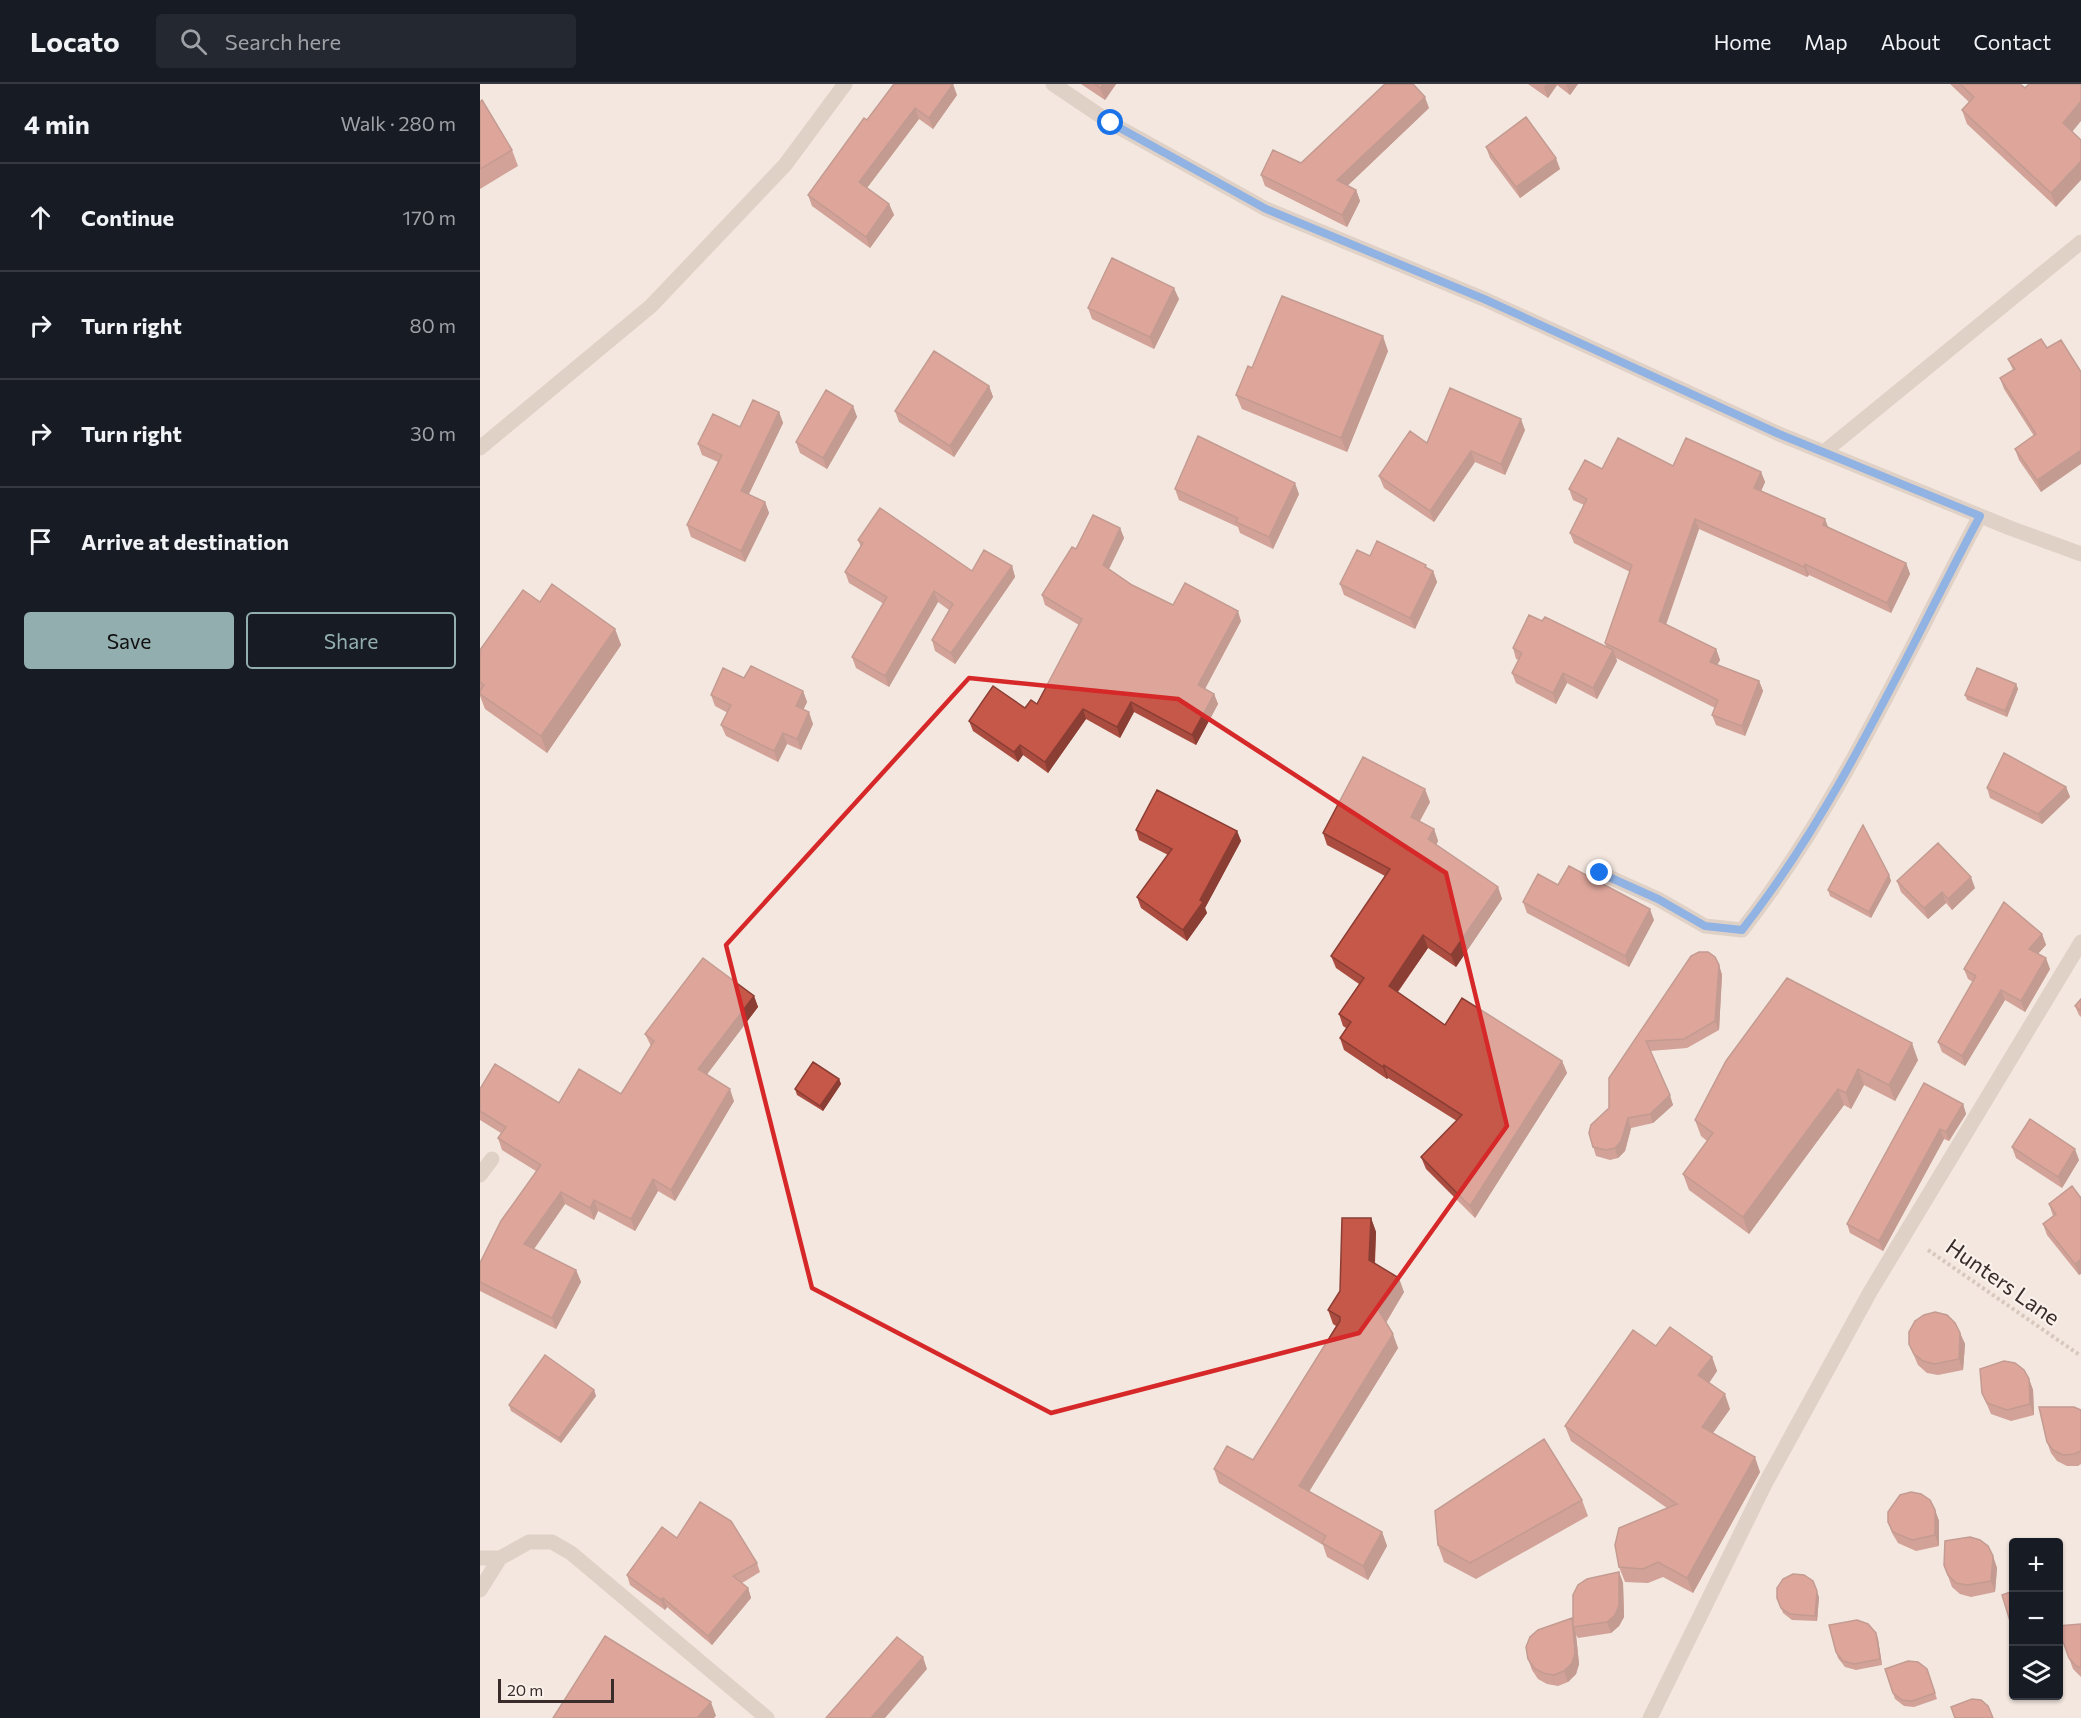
<!DOCTYPE html>
<meta charset="utf-8">
<style>
:root{--surface:#171b24;--page:#242831;--text:#f1f3f6;--muted:#9ea1a6;--line:#363941;--accent:#92aeae}
body{margin:0;font-family:Commissioner,sans-serif;background:var(--page);color:var(--text)}
.controls{position:absolute;right:18px;bottom:18px;display:grid;overflow:hidden;border-radius:6px;box-shadow:0 2px 4px #0004}
.controls button{width:54px;height:54px;display:grid;place-items:center;padding:0;border:0;border-bottom:2px solid var(--line);background:var(--surface);color:var(--text);font:30px sans-serif}
.scale{position:absolute;left:18px;bottom:15px;width:116px;box-sizing:border-box;padding-left:6px;border:3px solid #392c2a;border-top:0;font-size:16px;line-height:21px;white-space:nowrap;color:#392c2a;-webkit-text-stroke:4px #faf1eb;paint-order:stroke}
.stop{position:absolute;width:18px;height:18px;margin:-14px;border:4px solid #1a73e8;border-radius:50%;background:#fff}
.stop.end{background:#1a73e8;border-color:#fff;box-shadow:0 2px 6px #0008}
.list{margin:0;padding:0;list-style:none}
h2{display:flex;justify-content:space-between;align-items:center;height:78px;margin:0;padding:0 24px;font-size:26px}
h2 small{font-size:20px;font-weight:400;color:var(--muted)}
.list li{display:grid;grid-template-columns:39px 1fr auto;gap:18px;align-items:center;box-sizing:border-box;height:108px;padding:0 24px;border-top:2px solid var(--line)}
.list b{display:block;font-size:22px;white-space:nowrap}
.list em{font-size:20px;font-style:normal;color:var(--muted)}
.actions{display:flex;gap:12px;padding:18px 24px}
.actions a{flex:1;padding:14px 0;border:2px solid var(--accent);border-radius:6px;text-align:center;font-size:21px;color:var(--accent)}
.actions .main{background:var(--accent);color:#111}
.icon{flex:none;width:33px;height:33px;fill:none;stroke:currentColor;stroke-width:2;stroke-linecap:round;stroke-linejoin:round}
.map{position:relative;flex:none;width:1601px;height:1634px;overflow:hidden}
header{display:flex;align-items:center;gap:36px;box-sizing:border-box;height:84px;padding:0 30px;background:var(--surface);border-bottom:2px solid var(--line)}
header strong{font-size:28px}
nav{display:flex;gap:33px;margin-inline-start:auto;font-size:21px}
.search{width:420px;height:54px;background:var(--page);display:flex;align-items:center;gap:15px;box-sizing:border-box;padding:0 21px;border-radius:6px;color:var(--muted);font-size:22px}
main{display:flex}
aside{flex:1;background:var(--surface)}
.map>svg:first-child{display:block}
</style>
<header>
<strong>Locato</strong>
<div class="search"><svg class="icon" aria-label="search" viewBox="0 0 24 24"><circle cx="10" cy="10" r="6"/><path d="M15 15l6 6"/></svg>Search here</div>
<nav><a>Home</a><a>Map</a><a>About</a><a>Contact</a></nav>
</header>
<main>
<aside>
<h2>4 min<small>Walk · 280 m</small></h2>
<ul class="list">
<li><svg class="icon" aria-label="ahead" viewBox="0 0 24 24"><path d="M12 20V5M6 11l6-6 6 6"/></svg><div><b>Continue</b></div><em>170 m</em></li>
<li><svg class="icon" aria-label="right" viewBox="0 0 24 24"><path d="M7 20v-9h11M14 6l5 5-5 5"/></svg><div><b>Turn right</b></div><em>80 m</em></li>
<li><svg class="icon" aria-label="right" viewBox="0 0 24 24"><path d="M7 20v-9h11M14 6l5 5-5 5"/></svg><div><b>Turn right</b></div><em>30 m</em></li>
<li><svg class="icon" aria-label="arrive" viewBox="0 0 24 24"><path d="M6 21V4h12l-3 4 3 4H6"/></svg><div><b>Arrive at destination</b></div></li>
</ul>
<div class="actions"><a class="main">Save</a><a>Share</a></div>
</aside>
<div class="map">
<svg width="1601" height="1634" viewBox="0 0 1601 1634">
<rect width="100%" height="100%" fill="#f3e7df"/>
<g fill="none" stroke-linecap="round" stroke-linejoin="round">
<path stroke="#b79f94" stroke-width="4" stroke-dasharray="3 3" stroke-linecap="butt" d="M1448 1166 1601 1272"/>
<path stroke="#cbb5aa" stroke-width="15" d="M573 0 631 39 786 125 1004 215 1299 350 1530 444 1601 470
M0 364 171 222 305 81 365 0
M1344 368 1601 158
M1120 789 1178 815 1225 842 1262 846C1360 721 1425 572 1500 432
M0 1091 12 1075
M0 1474H20L49 1458H72L91 1469 287 1634
M0 1506 20 1474
M1170 1634 1285 1400 1390 1208 1601 858"/>
</g>
<path fill="#aa4c40" d="M601 0H636L625 16Z
M1048 0H1098L1090 11 1077 1 1068 14Z
M1470 0H1540L1592 48 1576 123 1487 40 1482 26 1489 18Z
M477 11 453 45 439 35 387 104 409 120 414 131 390 164 332 122 328 111 387 36Z
M0 18 32 66 38 82 0 105Z
M949 24 867 102 876 106 880 117 867 143 785 102 781 91 821 79Z
M1006 63 1080 85 1040 114 1010 74Z
M699 215 674 265 612 235 608 224Z
M1567 264 1561 408 1539 376 1535 365 1554 352 1524 305 1520 294 1533 286 1528 275Z
M908 267 867 368 762 325 756 311 772 284Z
M509 302 513 313 474 373 419 338 415 327Z
M373 322 377 333 347 385 320 369 316 358Z
M299 328 303 339 269 410 285 418 289 429 265 478 211 453 207 441 238 378 222 371 218 360Z
M1045 346 1025 391 995 378 954 438 904 404 899 392 947 359Z
M1193 382 1281 388 1285 398 1281 407 1349 444 1426 479 1430 490 1411 529 1329 491 1327 493 1219 445 1186 541 1236 565 1240 576 1237 581 1279 597 1283 607 1265 652 1236 641 1232 631 1235 624 1136 574 1137 577 1117 615 1087 599 1076 620 1036 599 1032 589 1039 576 1036 575 1033 564 1062 537 1126 563 1125 559 1150 488 1094 459 1090 449 1104 421 1093 416 1089 405 1122 385Z
M695 405 819 410 793 465 760 449 758 443 699 416Z
M640 444 644 454 629 485 652 501 693 521 761 537 725 605 734 610 738 620 716 661 654 628 640 654 606 635 568 689 543 671 538 678 493 647 489 637 557 620 599 541 565 521 562 511 596 465Z
M378 456 492 487 532 482 535 493 475 580 455 567 452 556 469 526 458 518 409 603 376 584 372 573 404 520 369 499 365 488 381 463Z
M890 472 946 481 947 485 953 487 957 498 935 545 864 511 860 500Z
M60 518 135 545 141 561 67 669 5 625 0 612V566Z
M264 594 323 607 327 618 323 625 333 640 321 666 307 660 298 678 246 652 241 641 248 629 235 622 231 611Z
M1536 600 1538 605 1527 633 1487 616 1485 611Z
M1586 703 1590 713 1562 740 1510 714 1507 704Z
M950 718 940 737 954 745 958 757 956 761 1018 803 1022 815 976 883 948 864 918 908 965 941 1082 977 1087 989 995 1134 946 1085 941 1073 977 1037 908 994 907 995 864 966 860 954 866 944 863 942 859 930 879 900 856 884 851 872 905 792 847 761 843 749Z
M656 746 757 747 761 757 725 824 727 829 707 857 661 824 657 813 688 771 659 756Z
M1409 791 1411 797 1391 834 1350 812 1348 806Z
M1417 797 1495 804 1472 826 1466 819 1448 835 1421 808Z
M1078 801 1174 836 1149 883 1047 829 1043 818Z
M1562 850 1566 861 1558 870 1570 885 1545 928 1525 916 1485 982 1462 968 1458 958 1493 898 1488 895 1484 885Z
M1239 881 1242 891 1239 946 1207 964 1170 967 1193 1021 1173 1039 1151 1044 1145 1067 1138 1074 1130 1076 1116 1072 1109 1049 1129 1024V994Z
M274 912 278 923 227 990 254 1017 195 1117 178 1107 155 1147 118 1127 114 1136 85 1120 54 1165 96 1186 101 1198 76 1245 0 1207V1179L56 1087 22 1066 18 1054 21 1049 0 1036V1005L79 1019 141 1010 171 962 165 950Z
M1601 915V933L1599 931 1595 922Z
M1438 976 1415 1017 1384 1001 1371 1025 1364 1021 1269 1150 1209 1106 1203 1090 1227 1057 1221 1052 1215 1036 1246 977Z
M359 995 361 1000 343 1027 317 1011 315 1005Z
M1483 1020 1486 1030 1469 1057 1464 1055 1403 1167 1370 1149 1367 1140Z
M1532 1063 1599 1076 1582 1104 1536 1074Z
M1592 1102 1599 1191 1567 1151 1563 1140 1573 1132 1569 1120Z
M891 1134 896 1148 895 1180 924 1208 906 1239 918 1264 829 1407 902 1448 907 1462 888 1496 847 1473 843 1461 739 1399 734 1385 773 1376 856 1242 853 1240 848 1226 860 1207Z
M1480 1249 1485 1260 1483 1286 1458 1291 1447 1289 1438 1281 1429 1260Z
M1176 1262 1232 1273 1237 1287 1229 1299 1250 1325 1233 1349 1280 1388 1213 1509 1183 1493 1168 1499 1145 1498 1139 1483 1187 1424 1091 1357 1085 1342Z
M1549 1295 1553 1306 1554 1331 1531 1337 1511 1330 1502 1309Z
M114 1306 116 1312 81 1359 31 1327 29 1321Z
M1601 1326V1380L1598 1382H1587L1577 1377 1571 1369 1567 1358Z
M1102 1416 1108 1432 996 1495 964 1478 958 1461Z
M1455 1426 1459 1437V1462L1436 1467 1418 1459 1412 1449 1408 1438Z
M197 1454 277 1479 280 1488 262 1499 268 1504 271 1514 232 1561 187 1523 185 1526 150 1501 147 1491Z
M1513 1472 1517 1484 1515 1508 1491 1513 1480 1510 1472 1503 1464 1481Z
M1139 1488 1143 1499 1144 1533 1139 1542 1131 1549 1098 1554 1096 1551 1099 1580 1096 1590 1088 1598 1078 1602 1067 1600 1058 1595 1052 1586 1048 1575 1092 1534 1093 1539Z
M1339 1513 1337 1537 1312 1536 1303 1529 1297 1514Z
M1601 1540V1593L1593 1585 1578 1544Z
M1396 1549 1398 1555 1402 1581 1376 1586 1365 1583 1358 1574 1356 1568Z
M1405 1585H1447L1457 1615 1434 1623 1424 1622 1415 1615Z"/>
<path fill="#8b3e34" d="M473 0 477 11 453 45 449 34Z
M623 0H636L625 16 620 4Z
M1066 0H1076L1077 1 1068 14 1064 3Z
M1086 0H1098L1090 11Z
M945 13 949 24 861 108 857 96Z
M1601 17V37L1588 53 1583 39Z
M435 24 439 35 383 109 379 98Z
M1076 74 1080 85 1040 114 1036 103Z
M1601 77V96L1576 123 1571 109Z
M876 106 880 117 867 143 862 131Z
M409 120 414 131 390 164 386 153Z
M694 204 699 215 674 265 670 253Z
M903 252 908 267 867 368 861 354Z
M509 302 513 313 474 373 470 362Z
M373 322 377 333 347 385 343 374Z
M299 328 303 339 265 418 261 407Z
M1041 335 1045 346 1025 391 1021 380Z
M1601 366V380L1561 408 1557 396Z
M991 367 995 378 954 438 950 427Z
M1281 388 1285 398 1278 414 1274 404Z
M815 399 819 410 793 465 789 453Z
M285 418 289 429 265 478 261 467Z
M1215 435 1219 445 1183 548 1179 537Z
M1345 435 1349 445 1343 441Z
M640 444 644 454 626 491 623 481Z
M1426 479 1430 490 1411 529 1407 519Z
M1325 480 1329 491 1327 493 1324 483Z
M532 482 535 493 475 580 471 569Z
M953 487 957 498 935 545 930 534Z
M454 507 458 518 409 603 405 592Z
M758 527 761 537 721 612 718 601Z
M135 545 141 561 67 669 61 652Z
M1236 565 1240 576 1233 589 1230 578Z
M1133 566 1137 577 1117 615 1113 604Z
M1083 589 1087 599 1076 620 1073 609Z
M1279 597 1283 607 1265 652 1262 642Z
M1536 600 1538 605 1527 633 1525 627Z
M323 607 327 618 320 633 316 622Z
M734 610 738 620 716 661 712 651Z
M651 618 654 628 640 654 637 643Z
M603 625 606 635 568 689 565 678Z
M329 628 333 640 321 666 317 655Z
M303 649 307 660 298 678 294 667Z
M540 661 543 671 538 678 534 668Z
M1586 703 1590 713 1562 740 1558 730Z
M945 705 950 718 935 745 931 733Z
M954 745 958 757 953 768 948 755Z
M757 747 761 757 725 824 727 829 707 857 703 846Z
M1409 791 1411 797 1391 834 1389 828Z
M1491 793 1495 804 1472 826 1468 815Z
M1018 803 1022 815 976 883 971 871Z
M1462 808 1466 819 1448 835 1444 824Z
M1170 825 1174 836 1149 883 1145 872Z
M1562 850 1566 861 1553 875 1549 865Z
M943 851 948 864 913 914 909 902Z
M1566 874 1570 885 1545 928 1541 917Z
M1239 881 1242 891 1239 946 1235 937Z
M1521 906 1525 916 1485 982 1482 972Z
M274 912 278 923 222 997 218 985Z
M1432 959 1438 976 1415 1017 1409 1001Z
M1082 977 1087 989 995 1134 990 1122Z
M904 981 908 994 907 995 903 983Z
M1378 985 1384 1001 1371 1025 1366 1009Z
M359 995 361 1000 343 1027 340 1022Z
M250 1005 254 1017 195 1117 191 1106Z
M1358 1005 1364 1021 1269 1150 1263 1133Z
M1190 1011 1193 1021 1173 1039 1170 1030Z
M1483 1020 1486 1030 1469 1057 1466 1048Z
M1148 1034 1151 1044 1145 1067 1138 1074 1135 1064Z
M1460 1045 1464 1055 1403 1167 1399 1157Z
M1595 1065 1599 1076 1582 1104 1578 1093Z
M173 1095 178 1107 155 1147 151 1135Z
M81 1108 85 1120 49 1172 44 1160Z
M114 1116 118 1127 114 1136 110 1124Z
M891 1134 896 1148 894 1190 889 1176Z
M1601 1175V1190L1599 1191 1595 1180Z
M96 1186 101 1198 76 1245 72 1234Z
M919 1194 924 1208 904 1241 899 1227Z
M1480 1249 1485 1260 1483 1286 1479 1275Z
M913 1250 918 1264 824 1416 819 1402Z
M1232 1273 1237 1287 1224 1306 1218 1291Z
M1549 1295 1553 1306 1554 1331 1550 1320Z
M114 1306 116 1312 81 1359 79 1354Z
M1245 1310 1250 1325 1227 1357 1222 1343Z
M1275 1373 1280 1388 1213 1509 1207 1494Z
M1455 1426 1459 1437V1462L1455 1451Z
M902 1448 907 1462 888 1496 883 1482Z
M1513 1472 1517 1484 1515 1508 1511 1497Z
M1139 1488 1143 1499 1144 1533 1139 1542 1131 1549 1127 1538Z
M268 1504 271 1514 232 1561 228 1552Z
M1337 1507 1339 1513 1337 1537 1335 1532Z
M183 1514 187 1523 185 1526 181 1516Z
M1092 1534 1096 1551 1099 1580 1096 1590 1088 1598 1084 1587Z
M1396 1549 1398 1555 1402 1581 1400 1575Z
M443 1573 447 1585 405 1634H391Z
M231 1618 236 1632 234 1634H217Z"/>
<path fill="#c6584a" stroke="#8b3e34" stroke-width="1.5" d="M414 0H473L449 34 435 24 379 98 409 120 386 153 328 111 384 34 387 36Z
M615 0H623L620 4Z
M905 0H933L945 13 857 96 876 106 862 131 781 91 793 66 821 79Z
M1480 0H1540L1545 4 1549 0H1601V17L1583 39 1601 56V77L1571 109 1482 26 1494 13Z
M2 16 32 66 0 85V18Z
M1046 33 1076 74 1036 103 1006 63Z
M632 174 694 204 670 253 608 224Z
M802 212 903 252 861 354 756 311 768 282 772 284Z
M1561 255 1567 264 1581 256 1601 288V366L1557 396 1535 365 1556 350 1520 294 1535 285 1528 275Z
M454 267 509 302 470 362 415 327Z
M970 304 1041 335 1021 380 991 367 950 427 899 392 930 347 947 359Z
M346 306 373 322 343 374 316 358Z
M273 316 299 328 261 407 285 418 261 467 207 441 242 371 218 360 233 330 260 343Z
M718 352 815 399 789 453 756 438 758 434 695 405Z
M1138 354 1193 382 1206 354 1281 388 1274 404 1345 435 1343 441 1426 479 1407 519 1325 480 1324 483 1215 435 1179 537 1236 565 1230 578 1279 597 1262 642 1232 631 1238 616 1125 559 1152 481 1090 449 1107 415 1089 405 1105 376 1122 385Z
M400 424 492 487 504 466 532 482 471 569 452 556 473 520 454 507 405 592 372 573 407 513 365 488 383 459 378 456Z
M613 431 640 444 623 481 652 501 693 521 705 499 758 527 718 601 734 610 712 651 651 618 637 643 603 625 565 678 540 661 534 668 489 637 513 602 545 624 551 616 557 620 602 535 562 511 592 463 596 465Z
M897 457 946 481 945 483 953 487 930 534 860 500 877 466 890 472Z
M72 500 135 545 61 652 0 610V607L4 601 0 598V566L43 506 60 518Z
M1049 531 1062 537 1065 533 1133 566 1113 604 1083 589 1073 609 1032 589 1042 569 1033 564Z
M271 582 323 607 316 622 329 628 317 655 303 649 294 667 241 641 251 621 231 611 243 584 264 594Z
M1497 584 1536 600 1525 627 1485 611Z
M1524 669 1586 703 1558 730 1507 704Z
M883 673 945 705 931 733 954 745 948 755 1018 803 971 871 943 851 909 902 965 941 982 914 1082 977 990 1122 941 1073 982 1031 904 981 903 983 860 954 871 938 859 930 884 894 851 872 910 785 843 749Z
M677 706 757 747 720 816 723 818 703 846 657 813 692 765 656 746Z
M1383 741 1409 791 1389 828 1348 806Z
M1458 759 1491 793 1468 815 1462 808 1444 824 1417 797Z
M1089 782 1170 825 1145 872 1043 818 1058 790 1078 801Z
M1524 818 1562 850 1549 865 1566 874 1541 917 1521 906 1482 972 1458 958 1496 892 1484 885Z
M1219 868H1228L1235 873 1239 881 1235 937 1204 955 1166 957 1190 1011 1170 1030 1148 1034 1141 1057 1135 1064 1126 1066 1113 1063 1109 1049 1111 1041 1129 1024V994L1211 872Z
M223 874 274 912 218 985 250 1005 191 1106 173 1095 151 1135 114 1116 110 1124 81 1108 44 1160 96 1186 72 1234 0 1198V1179L21 1137 61 1081 18 1054 26 1043 0 1027V1005L15 980 79 1019 99 985 141 1010 174 957 165 950Z
M1307 894 1432 959 1409 1001 1378 985 1366 1009 1358 1005 1263 1133 1203 1090 1233 1049 1215 1036 1246 977Z
M1601 915V927L1595 922Z
M333 978 359 995 340 1022 315 1005Z
M1444 999 1483 1020 1466 1048 1460 1045 1399 1157 1367 1140Z
M1550 1035 1595 1065 1578 1093 1532 1063Z
M1592 1102 1601 1114V1175L1595 1180 1563 1140 1576 1130 1569 1120Z
M862 1134H891L889 1176 919 1194 899 1227 913 1250 819 1402 902 1448 883 1482 842 1459 846 1452 734 1385 747 1362 773 1376 860 1237V1233L848 1226 860 1207Z
M1455 1228 1467 1231 1475 1239 1480 1249 1479 1275 1454 1280 1443 1277 1434 1270 1429 1260V1248L1435 1237 1444 1231Z
M1190 1243 1232 1273 1218 1291 1245 1310 1222 1343 1275 1373 1207 1494 1178 1478 1163 1485 1139 1483 1135 1461 1139 1444 1197 1420 1085 1342 1153 1246 1176 1262Z
M65 1271 114 1306 79 1354 29 1321Z
M1524 1277 1535 1279 1544 1286 1549 1295 1550 1320 1527 1326 1507 1319 1502 1309 1500 1285Z
M1559 1323H1594L1601 1326V1367L1594 1370 1583 1371 1573 1366 1567 1358Z
M1064 1355 1102 1416 990 1479 958 1461 955 1427Z
M1431 1408 1441 1410 1450 1416 1455 1426V1451L1432 1456 1413 1448 1408 1438V1428L1420 1411Z
M220 1418 251 1437 277 1479 253 1492 268 1504 228 1552 183 1514 181 1516 147 1491 182 1443 197 1454Z
M1490 1453 1500 1456 1508 1462 1513 1472 1511 1497 1487 1501 1476 1499 1468 1491 1464 1481 1465 1457Z
M1139 1488V1521L1135 1531 1127 1538 1093 1543V1511L1098 1501 1107 1495Z
M1313 1490 1324 1491 1333 1497 1337 1507 1335 1532 1310 1530 1301 1524 1297 1514V1504L1303 1495Z
M1533 1507V1540L1530 1537 1522 1511Z
M1092 1534 1095 1569 1092 1579 1084 1587 1074 1591 1063 1589 1054 1584 1048 1575 1046 1563 1050 1553 1058 1546Z
M1377 1536 1388 1540 1396 1549 1400 1575 1374 1580 1363 1577 1356 1568 1349 1541Z
M1601 1540V1584L1596 1582 1589 1574 1578 1544V1542Z
M125 1552 231 1618 217 1634H73Z
M417 1553 443 1573 391 1634H346Z
M1428 1577 1438 1578 1447 1585 1455 1609 1432 1617 1422 1616 1413 1609 1405 1585Z
M1492 1615 1501 1616 1508 1622 1513 1634H1475L1471 1623Z"/>
<g fill="none" stroke-linecap="round" stroke-linejoin="round">
<path stroke="#1a73e8" stroke-width="8" d="M631 39 786 125 1004 215 1299 350 1500 432C1425 572 1360 721 1262 846L1225 842 1178 815 1120 789"/>
</g>
<path d="M0 0H1601V1634H0ZM489 594 698 615 966 789 1027 1042 879 1249 571 1329 332 1204 246 861Z" fill="#f3e7df" fill-opacity=".55" fill-rule="evenodd"/>
<path fill="none" stroke="#d62828" stroke-width="4.5" stroke-linejoin="round" d="M489 594 698 615 966 789 1027 1042 879 1249 571 1329 332 1204 246 861Z"/>
<g text-anchor="middle" stroke-width="4.5" stroke-linejoin="round" paint-order="stroke">
<g font-size="22" fill="#392c2a" stroke="#faf1eb">
<text transform="translate(1523 1198) rotate(35)" y="8">Hunters Lane</text>
</g>
</g>
</svg>
<div class="controls">
<button>+</button>
<button>−</button>
<button><svg class="icon" aria-label="layers" viewBox="0 0 24 24"><path d="M12 4l9 5-9 5-9-5zM3 14l9 5 9-5"/></svg></button>
</div>
<div class="scale">20 m</div>
<div class="stop" style="left:631px;top:39px"></div>
<div class="stop end" style="left:1120px;top:789px"></div>
</div>
</main>
